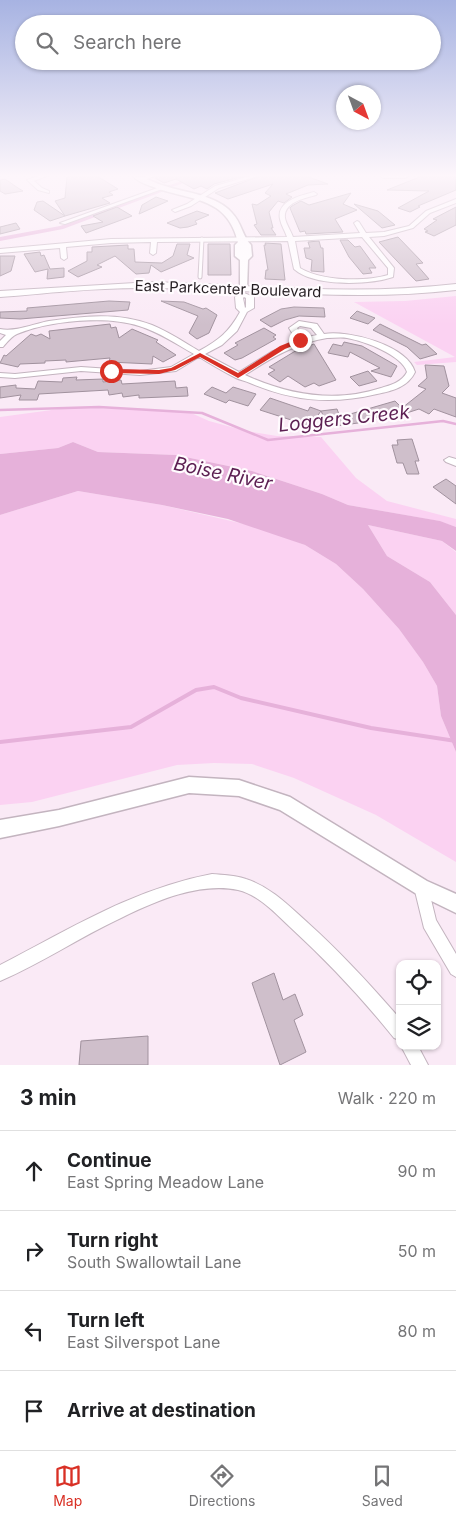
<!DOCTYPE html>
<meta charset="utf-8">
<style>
:root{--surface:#fff;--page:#f2f2f2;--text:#202124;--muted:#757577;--line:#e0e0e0;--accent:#d93025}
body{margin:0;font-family:Inter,sans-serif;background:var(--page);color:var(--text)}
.controls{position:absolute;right:15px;bottom:15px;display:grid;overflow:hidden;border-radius:10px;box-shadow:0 1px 4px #0004}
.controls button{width:45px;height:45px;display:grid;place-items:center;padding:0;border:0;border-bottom:1px solid var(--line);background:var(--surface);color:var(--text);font:25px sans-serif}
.compass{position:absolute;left:336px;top:85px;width:45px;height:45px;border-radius:50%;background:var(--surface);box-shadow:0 1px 4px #0004;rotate:139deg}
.stop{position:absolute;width:15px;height:15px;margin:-11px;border:4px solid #d93025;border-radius:50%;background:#fff}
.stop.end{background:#d93025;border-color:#fff;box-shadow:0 1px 5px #0008}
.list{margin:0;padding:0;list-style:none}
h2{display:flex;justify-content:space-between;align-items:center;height:65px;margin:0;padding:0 20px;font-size:21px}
h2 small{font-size:16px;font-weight:400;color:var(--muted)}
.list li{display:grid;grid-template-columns:32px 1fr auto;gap:15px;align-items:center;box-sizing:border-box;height:80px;padding:0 20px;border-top:1px solid var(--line)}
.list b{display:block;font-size:19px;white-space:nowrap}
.list p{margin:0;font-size:16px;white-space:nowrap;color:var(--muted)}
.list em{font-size:16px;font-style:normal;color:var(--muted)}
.icon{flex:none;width:28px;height:28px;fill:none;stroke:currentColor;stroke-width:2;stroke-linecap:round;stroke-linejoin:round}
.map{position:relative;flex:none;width:456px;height:1065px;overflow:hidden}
.search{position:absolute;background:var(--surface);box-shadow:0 1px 4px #0004;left:15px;right:15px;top:15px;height:55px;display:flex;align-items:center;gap:12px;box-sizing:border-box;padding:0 18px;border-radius:28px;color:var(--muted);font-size:19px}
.sheet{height:385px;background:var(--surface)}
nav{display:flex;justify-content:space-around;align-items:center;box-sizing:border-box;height:70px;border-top:1px solid var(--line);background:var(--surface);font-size:14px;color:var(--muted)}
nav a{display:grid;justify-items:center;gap:2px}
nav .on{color:var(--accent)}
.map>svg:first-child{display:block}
</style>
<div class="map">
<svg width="456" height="1065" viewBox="0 0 456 1065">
<rect width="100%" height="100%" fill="#faeaf6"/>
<path fill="#fbd2f2" d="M456 296V362L417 365 414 362 455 357 354 302 405 301Z
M74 407 189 412 209 421 246 431 277 436 321 437 356 478 387 501 456 519V527L439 521 348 505 322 494 252 471 176 455 98 452 73 442 58 448 0 454V417Z
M78 491 162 505 257 527 305 545 336 564 363 589 399 629 423 662 437 686 441 716 456 752V862L376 815 294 778 252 764 214 763 177 765 32 802 0 805V515Z
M368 525 442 541 456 552V615L430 582 387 556Z"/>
<path fill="#e6b1da" d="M73 442 98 452 176 455 252 471 322 494 348 505 440 521 456 527V551L442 541 368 525 387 556 430 582 456 615V752L441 716 437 686 423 662 399 629 363 589 336 564 305 545 228 519 162 505 78 491 0 515V454L58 448Z"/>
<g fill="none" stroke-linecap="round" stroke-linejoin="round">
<path stroke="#e6b1da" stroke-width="2.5" d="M0 410 99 407 202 413 268 440 443 421 456 424"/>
<path stroke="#e6b1da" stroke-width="4" d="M0 742 131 727 196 690 214 687 241 698 371 728 456 741"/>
<path fill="#e6b1da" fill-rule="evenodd" d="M196 176H204L172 187 167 186Z
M159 190 164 191 63 229 0 241V237L60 226Z"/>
</g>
<path fill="#cfbfcb" stroke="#a1929e" d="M73 176H97L118 189 109 192 113 195 102 198 110 203 65 216 55 201 65 198 67 177Z
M157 176H244L214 184 207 189 201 186 194 189 176 179 164 183 155 178Z
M260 176H306L328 184 308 185 286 194 292 197 284 203 278 201 269 212 273 228H271L276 235H261L254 225 257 224 252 204 257 205 271 196 265 193 273 184 228 199 215 193Z
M422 176H456V190L418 206 420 207 410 212 398 208 429 191 387 190Z
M5 179 18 188 23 191 5 194 0 191V180Z
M351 193 343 204 357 210 335 219 343 232 306 234 305 231 300 232 290 208 292 206 301 201 309 205Z
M156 197 168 201 139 214 142 205Z
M43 201 65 216 50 221 34 210 37 202Z
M354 204 378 211 395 225 382 228Z
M117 207 132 216 86 233 81 226 103 222 93 216Z
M456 207V225L434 236 425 232 428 231 424 229 437 220 433 219Z
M197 211 209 215 195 221 197 224 188 227 180 228 167 223Z
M16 223 20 229 0 234V227Z
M398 237 423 263 416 264 429 279 416 281 379 242Z
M340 240H348L355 247 360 246 376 268H369L372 273 363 274 349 257Z
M319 241 321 248H323L324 272 311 271 312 260 306 258 304 248H310L308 242Z
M265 243 281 244 285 280 265 279 266 270H268L264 245H266Z
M177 244H190L187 255 194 258 161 272 151 265 149 273 136 274 115 256 97 265 102 267 78 277 68 271 87 261V252H92V247L128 245V249H134L135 262 162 263 173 256Z
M208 244H230L231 275H208Z
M40 252 41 256 44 255 50 269 64 268V277L47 279 48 269 35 272 24 254Z
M0 256H15L11 271 0 276Z
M109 301 130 302 128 310 20 319 0 318V312L27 311V308Z
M161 301 184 302 203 309 206 308 217 315 209 333 197 339 189 333 198 316Z
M294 307 324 308 325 317 299 316 285 320 271 327 260 320 281 309Z
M357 311 375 318 368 324 350 318Z
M110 324 111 328 116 327 119 338 132 329 158 340 156 342 176 355 163 362 153 356 152 364 109 362 110 358 66 362V360L45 361V363L20 364 18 367 0 363 4 355 6 356 31 334 36 336 41 334 50 339 49 331Z
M380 324 422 345 426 344 437 354 420 359 407 347 373 330Z
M264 328 276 335 273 337 276 339 242 358 235 360 224 353 238 345 235 343Z
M344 342 362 346 397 366 391 377 371 371 380 368 350 352 348 357 328 353 333 344 342 346Z
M314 344 336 380 319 386 314 383 305 387 288 376 280 382 268 374 275 370 269 367 297 350Z
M425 365 444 366 449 386 442 393 456 398V417L434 409 429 414 419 409 391 418 387 414 358 423 329 427 321 411 337 409 340 417 395 401 402 408 426 389 418 386 427 378Z
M368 371 377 381 359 386 350 377Z
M77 377 76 380 103 379V382L121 380 122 384 175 381 176 388 187 387 188 396 139 398V395L123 397 122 393 109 395 108 390 39 394 37 400H19L21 395 0 398V387L16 385V388L35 389 38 381 62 382 63 378Z
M212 387 226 393 233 387 256 394 248 406 229 400 226 403 204 394Z
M270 398 308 411 310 407 321 411 310 426 260 410Z
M412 439 419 461H415L419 474H407L403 463H397L392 445H398L397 440Z
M446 479 456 486V504L433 487Z
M274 973 283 1000 295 994 303 1015 294 1020 306 1052 280 1065 252 983Z
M148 1036V1065H79L81 1041Z"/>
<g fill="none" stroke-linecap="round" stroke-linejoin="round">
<defs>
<path id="service" d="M200 277 202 239"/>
<path id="minor" d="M38 176H46L34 181 42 188 49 191V193L38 190 27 180Z
M147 176H155L141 181 138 179Z
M250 176H258L219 188 191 206 175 212 172 210 187 204 215 186Z
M380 176H408L405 178H383Z
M160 187 165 188 65 224 60 223Z
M314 192 317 194 316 195C306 198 283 202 285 218 286 224 291 231 293 237L360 233 354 223 357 221 359 222 366 233 384 232 409 226 426 211 456 199V203L430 213 413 228 384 236 369 237 394 268 393 277C369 285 314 287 294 269L288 241 157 242 156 253 153 255 150 253 151 242 111 243 66 247 67 258 64 260 61 258 60 248 0 253V249L111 239 287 237C285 231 281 225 280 219 276 201 302 195 314 192ZM362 237 388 268V275C364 282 321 281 300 268L295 241Z
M244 293 254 297V308L247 312 237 331 222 345 205 354 239 372 271 352 297 341 289 328 299 321 317 324 324 334C349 330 407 345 415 372 408 387 392 391 377 394 331 405 293 401 250 383 246 381 240 380 236 378 224 372 211 364 199 357L176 371 140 375 81 371 15 378 0 377V373L15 374 81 367 140 371 171 367 194 354C176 344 159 332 139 326 106 315 48 321 17 334 12 336 7 342 3 347H0V341L6 335 0 333V329C16 332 33 324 49 321 83 316 119 312 152 325 169 332 184 342 199 351 219 340 229 332 240 312L236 308 235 297ZM244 297 246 298V307L245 308 243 298ZM300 326 311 328 317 335 303 338 297 328ZM327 338C334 338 341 337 347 338 364 341 402 355 407 372 402 382 391 385 381 388 335 403 289 395 245 375 271 358 296 343 327 338Z
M449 457 456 459V466L446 462 444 460Z
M212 874C223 875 235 875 246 879 271 887 289 906 308 923 339 951 367 981 394 1012L400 1019V1040L394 1038C362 998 328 962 290 927 275 913 259 895 238 890 199 882 156 901 121 918 80 937 42 963 0 981V965C70 929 133 889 212 874Z
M421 880 426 882 428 887 436 920 456 954V977L451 974 424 928 414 887 416 882Z
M401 1046H418L428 1065H411Z"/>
<path id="tertiary" d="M133 176C144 176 154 183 165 186 186 193 217 195 232 213 242 223 242 236 251 245L252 256 248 260 247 290 240 288V260L235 256V245L238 242C227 197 193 201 156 188 148 185 138 182 133 176Z
M189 777 239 780 290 797 427 881 456 894V913L415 893 280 810 239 796 189 793 59 826 0 838V820L59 810Z"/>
<path id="secondary" d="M152 282C254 285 354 296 456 284V290C354 302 254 289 152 288 101 287 50 293 0 297V291Z"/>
</defs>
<use href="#service" stroke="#c3b4bf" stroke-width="5"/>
<use href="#minor" stroke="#c3b4bf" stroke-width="2"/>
<use href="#tertiary" stroke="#c3b4bf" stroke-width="3"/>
<use href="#secondary" stroke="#c3b4bf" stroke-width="2"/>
<use href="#service" stroke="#fff" stroke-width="3"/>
<use href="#minor" fill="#fff" fill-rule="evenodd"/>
<use href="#tertiary" fill="#fff" fill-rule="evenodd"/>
<use href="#secondary" fill="#fff" fill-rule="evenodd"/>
</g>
<linearGradient id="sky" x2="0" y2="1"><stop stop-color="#a7b3e2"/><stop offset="0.54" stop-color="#fdf6fb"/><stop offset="1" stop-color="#fdf6fb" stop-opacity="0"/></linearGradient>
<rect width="456" height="325" fill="url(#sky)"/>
<path fill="#d93025" d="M300 338 302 342 285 349 238 378 200 357 175 370 159 374 111 373 107 371 111 369 159 370 171 368 200 353 238 373 280 346Z"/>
<g text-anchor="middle" stroke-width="4.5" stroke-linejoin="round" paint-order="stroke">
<g font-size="15" fill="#241e22" stroke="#fffbfe">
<text transform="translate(228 289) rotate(2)" y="5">East Parkcenter Boulevard</text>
</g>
<g font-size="19" font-style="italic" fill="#5d2053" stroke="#fffbfe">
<text transform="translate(344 418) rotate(-6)" y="7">Loggers Creek</text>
<text transform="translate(223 473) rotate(12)" y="7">Boise River</text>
</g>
</g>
</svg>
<div class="controls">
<button><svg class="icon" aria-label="locate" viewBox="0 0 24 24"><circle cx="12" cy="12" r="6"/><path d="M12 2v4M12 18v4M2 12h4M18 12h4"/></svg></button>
<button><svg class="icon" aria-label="layers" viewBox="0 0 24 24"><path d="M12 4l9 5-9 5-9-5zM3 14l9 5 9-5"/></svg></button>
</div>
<svg class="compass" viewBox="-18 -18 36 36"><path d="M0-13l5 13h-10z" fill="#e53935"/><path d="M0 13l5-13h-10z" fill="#757577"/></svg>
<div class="stop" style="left:111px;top:371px"></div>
<div class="stop end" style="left:300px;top:340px"></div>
<div class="search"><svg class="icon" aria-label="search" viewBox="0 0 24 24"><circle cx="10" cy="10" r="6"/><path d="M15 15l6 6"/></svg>Search here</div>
</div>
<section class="sheet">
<h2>3 min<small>Walk · 220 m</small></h2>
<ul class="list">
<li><svg class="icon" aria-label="ahead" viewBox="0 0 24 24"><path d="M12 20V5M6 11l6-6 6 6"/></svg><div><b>Continue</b><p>East Spring Meadow Lane</p></div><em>90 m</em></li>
<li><svg class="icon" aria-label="right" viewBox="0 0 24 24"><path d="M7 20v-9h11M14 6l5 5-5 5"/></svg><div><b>Turn right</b><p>South Swallowtail Lane</p></div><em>50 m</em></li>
<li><svg class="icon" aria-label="left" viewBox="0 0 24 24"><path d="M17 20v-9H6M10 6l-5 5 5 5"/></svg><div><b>Turn left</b><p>East Silverspot Lane</p></div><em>80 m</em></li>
<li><svg class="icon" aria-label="arrive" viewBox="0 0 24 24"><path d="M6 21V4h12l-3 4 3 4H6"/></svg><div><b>Arrive at destination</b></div></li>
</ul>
</section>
<nav>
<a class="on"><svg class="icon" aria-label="map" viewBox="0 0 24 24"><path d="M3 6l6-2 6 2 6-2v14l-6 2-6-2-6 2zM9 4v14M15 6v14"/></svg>Map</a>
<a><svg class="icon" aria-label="directions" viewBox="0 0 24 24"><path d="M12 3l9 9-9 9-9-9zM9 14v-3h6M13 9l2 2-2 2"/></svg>Directions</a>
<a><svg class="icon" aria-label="saved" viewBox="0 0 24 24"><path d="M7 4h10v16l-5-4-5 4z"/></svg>Saved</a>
</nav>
